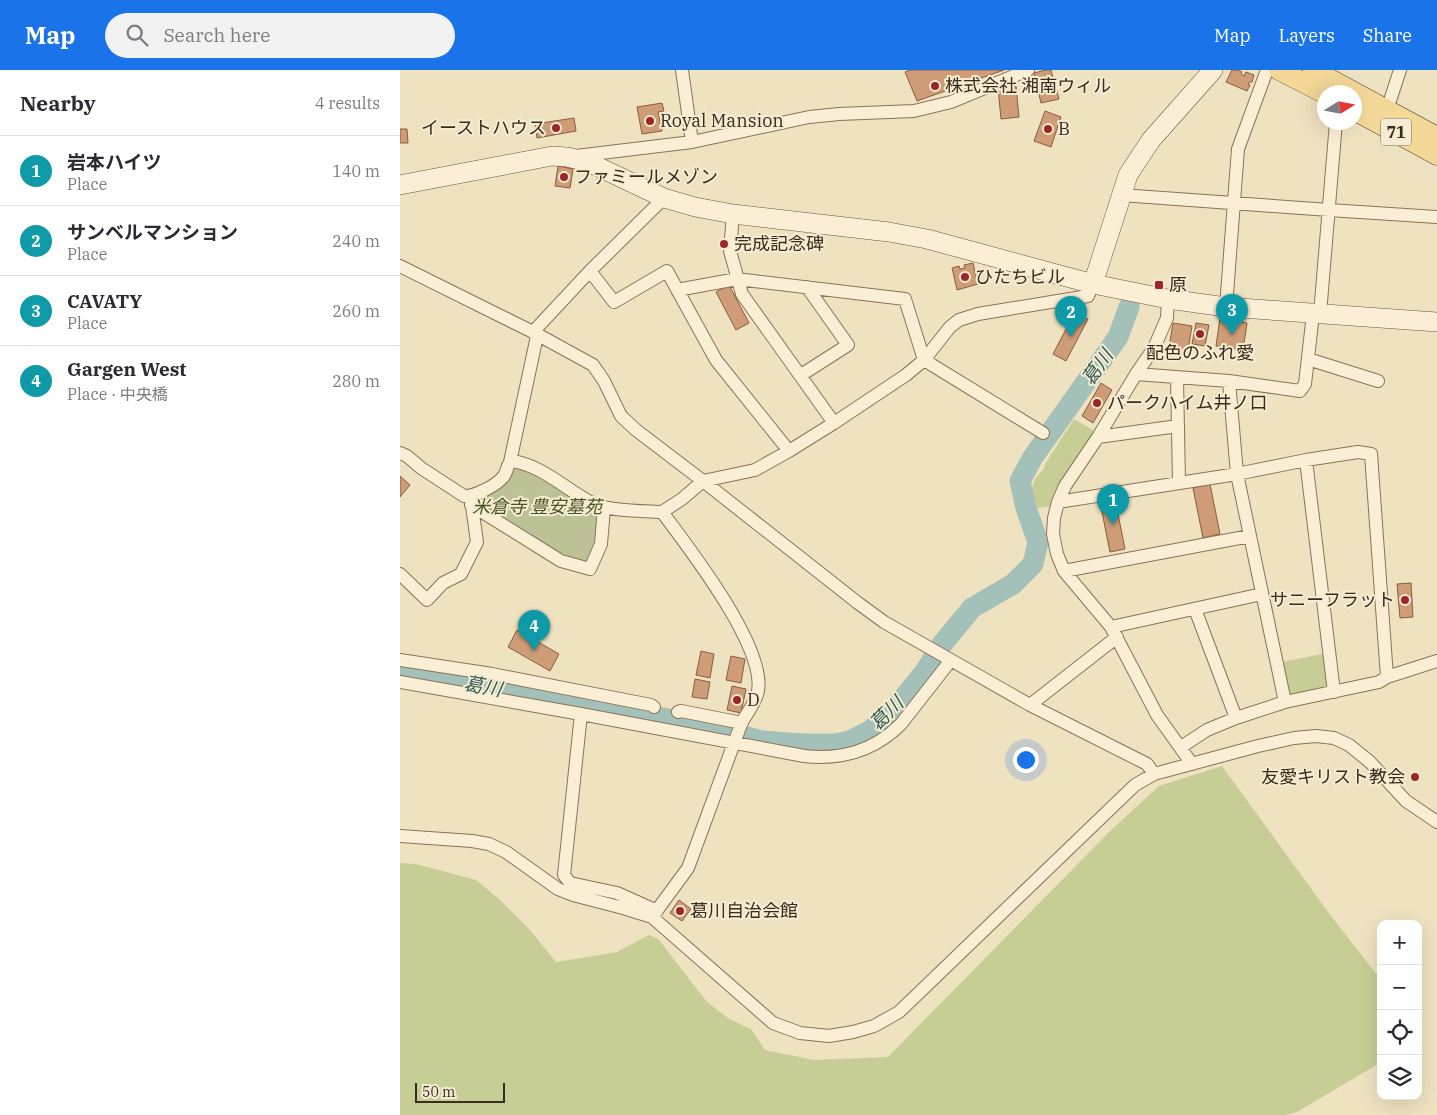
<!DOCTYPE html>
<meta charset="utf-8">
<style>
:root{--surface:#fff;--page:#f2f2f3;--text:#2b2b33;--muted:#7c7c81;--line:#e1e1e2;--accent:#1a73e8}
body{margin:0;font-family:"IBM Plex Serif","Noto Sans JP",serif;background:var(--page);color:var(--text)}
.controls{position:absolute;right:15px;bottom:15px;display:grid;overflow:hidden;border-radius:10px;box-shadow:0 5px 20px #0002}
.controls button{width:45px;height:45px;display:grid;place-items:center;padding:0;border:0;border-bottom:1px solid var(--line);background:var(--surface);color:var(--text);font:25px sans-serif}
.compass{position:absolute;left:917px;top:15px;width:45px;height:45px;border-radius:50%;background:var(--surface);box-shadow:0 5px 20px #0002;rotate:79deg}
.scale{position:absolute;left:15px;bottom:12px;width:90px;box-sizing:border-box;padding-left:5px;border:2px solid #392b1d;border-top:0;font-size:14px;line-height:18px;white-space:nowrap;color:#392b1d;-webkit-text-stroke:4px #f6ecd1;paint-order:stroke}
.you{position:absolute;left:625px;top:689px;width:18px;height:18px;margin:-12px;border:4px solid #fff;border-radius:50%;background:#1a73e8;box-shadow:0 0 0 8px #1a73e833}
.badge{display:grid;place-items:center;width:32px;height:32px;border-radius:50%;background:var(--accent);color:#fff;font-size:16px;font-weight:700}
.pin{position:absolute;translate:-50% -41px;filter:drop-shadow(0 1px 2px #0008)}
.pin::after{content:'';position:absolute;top:26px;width:18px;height:15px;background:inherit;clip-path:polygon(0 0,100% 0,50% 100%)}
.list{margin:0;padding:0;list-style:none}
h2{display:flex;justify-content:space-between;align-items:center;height:65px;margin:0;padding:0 20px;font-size:21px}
h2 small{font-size:16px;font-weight:400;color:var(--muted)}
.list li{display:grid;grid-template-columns:32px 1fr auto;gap:15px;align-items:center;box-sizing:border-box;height:70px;padding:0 20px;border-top:1px solid var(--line)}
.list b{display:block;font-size:19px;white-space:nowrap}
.list p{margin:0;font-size:16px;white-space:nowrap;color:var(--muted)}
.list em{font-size:16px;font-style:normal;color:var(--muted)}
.icon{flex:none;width:28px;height:28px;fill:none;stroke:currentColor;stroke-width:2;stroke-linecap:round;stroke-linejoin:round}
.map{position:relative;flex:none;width:1037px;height:1045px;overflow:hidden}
header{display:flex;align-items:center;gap:30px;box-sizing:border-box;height:70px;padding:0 25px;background:var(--accent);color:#fff}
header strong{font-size:24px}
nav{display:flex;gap:28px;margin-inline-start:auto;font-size:18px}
.search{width:350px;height:45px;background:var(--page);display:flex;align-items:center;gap:12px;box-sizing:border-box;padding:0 18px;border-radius:28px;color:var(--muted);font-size:19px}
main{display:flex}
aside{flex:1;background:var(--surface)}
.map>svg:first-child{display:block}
</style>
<header>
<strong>Map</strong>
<div class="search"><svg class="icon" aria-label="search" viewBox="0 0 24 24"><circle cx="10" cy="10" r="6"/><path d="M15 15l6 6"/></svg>Search here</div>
<nav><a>Map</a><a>Layers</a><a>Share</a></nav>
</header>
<main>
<aside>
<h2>Nearby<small>4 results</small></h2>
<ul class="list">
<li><span class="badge" style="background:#0f9aa8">1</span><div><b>岩本ハイツ</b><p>Place</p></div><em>140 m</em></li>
<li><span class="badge" style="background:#0f9aa8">2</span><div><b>サンベルマンション</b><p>Place</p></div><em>240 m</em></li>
<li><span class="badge" style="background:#0f9aa8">3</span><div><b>CAVATY</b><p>Place</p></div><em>260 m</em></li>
<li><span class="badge" style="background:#0f9aa8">4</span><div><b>Gargen West</b><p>Place · 中央橋</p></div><em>280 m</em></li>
</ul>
</aside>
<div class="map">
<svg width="1037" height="1045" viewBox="0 0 1037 1045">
<rect width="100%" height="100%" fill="#efe2c1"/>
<path fill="#c6ce95" d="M674 349 696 362 653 436 637 438C632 427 629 414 639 404 643 400 644 400 645 394Z
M927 583 931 614 927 619 894 627 888 623 882 592Z
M822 696 931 846 981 910V989L978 994 897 1042 887 1045H0V793L16 794 76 810 100 830 129 859 156 892 217 882 249 865 258 869 307 932 329 949 351 959 365 980 414 990 488 987 709 762 759 716Z"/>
<path fill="#bcc295" d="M116 397 150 412 196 440 200 447 197 472 189 492 183 494 163 485 80 436 79 432 80 427 107 412 111 398Z"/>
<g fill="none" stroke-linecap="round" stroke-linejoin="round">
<path stroke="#a4c1b9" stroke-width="21" d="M0 601 280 651 319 659 362 671 402 674H435L450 671 470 661 493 641 524 603 543 573 572 538 613 514 633 494 638 472 626 438 620 411 633 387 718 267 729 237"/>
</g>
<path fill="#ce9c76" stroke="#895d3d" d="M510 0H604L517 31 505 2Z
M646 0H651L659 29 641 33 634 3Z
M832 0H838L842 2 841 4 844 6 846 2 854 5 852 12H850L848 14 850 15 847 21 826 12Z
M616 16 619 47 601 49 598 18Z
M262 33 264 41 258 42 262 61 242 64 237 37Z
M645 41 661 47 651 77 634 71Z
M174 48 176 61 137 68 135 54Z
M0 59H7L8 73H0Z
M158 96 173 99 170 118 155 116Z
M573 193 578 214 557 220 552 198 559 196 560 199 565 198 564 195Z
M329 215 349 253 336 260 316 222Z
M675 242 688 249 666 291 653 284Z
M820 248 847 253 843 280 816 276Z
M773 253 792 256 787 286 768 283Z
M796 253 809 255 805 276 792 274Z
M701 313 712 320 693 353 682 346Z
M0 406 10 415 0 427Z
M810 414 820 464 803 468 793 418Z
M715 429 725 479 710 482 700 432Z
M1011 513 1013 547 1000 548 997 514Z
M117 560 159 584 150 601 108 577Z
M301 581 314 584 310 608 296 605Z
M331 586 345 589 341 613 326 610Z
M295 609 310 612 307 629 292 627Z
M332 616 346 619 341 643 327 640Z
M279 830 291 839 282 851 270 843Z"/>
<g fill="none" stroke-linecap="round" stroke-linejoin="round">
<defs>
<path id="street" d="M282 0 292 72
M987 40 1000 0
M176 86 292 72 409 47 439 44 514 41 551 32 628 0
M721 125 929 140 1037 147
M333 144 330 181 342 224 434 353
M0 196 133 262 193 295 204 311 221 346 236 360 303 411 458 533 484 552 630 635 747 694 754 704
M190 201 214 232 267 201 316 290 389 381
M277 220 337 209 505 229 524 290 643 363
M768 229 767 248 754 278 736 304 698 367 665 416 658 432 654 448 653 464 657 484 664 501 711 557 757 645 792 694
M826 237 838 79 867 0
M920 244 936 52
M133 262 190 201 264 128
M908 289 978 311
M736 304 829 311 900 321 905 314 913 244
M401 305 448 275 407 217
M777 308 779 412
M829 311 837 404 885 632
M698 367 778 356
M0 383 7 386 21 398 64 426C74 427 97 415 103 407 108 402 106 394 112 391 144 396 166 420 194 434 208 441 245 441 262 442L282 429 303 411 355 400 389 381 434 353 506 305 524 290 550 257 559 250 578 244 688 226 693 214
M906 390 934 622
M110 392 137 266
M658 432 837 404 906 390 958 382 971 384 987 607
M71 435 161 491 190 499 201 474 204 438
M664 501 850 466
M0 504 27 530 43 513 61 504 77 472 71 429
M795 539 836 648
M711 557 862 524
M0 590 92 604 251 635 254 637
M0 612 181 644 404 686C441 690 473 682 501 654L551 590
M630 635 717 567
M278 642 281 641 342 653
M181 644 164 805 170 813 217 823 257 841
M781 677 807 660 836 648 885 632 979 612 987 607 1037 591
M0 766 72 771 89 774 106 782 158 819 173 825 223 838 252 847 373 953 400 963 429 966 453 962 474 956 499 942 735 715 754 704 858 676 894 668 916 666 934 668 949 675 970 692 1006 731 1037 752
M252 847 288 798 334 673C337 666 339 659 342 652 347 643 356 632 358 621 366 577 289 478 262 442"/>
<path id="secondary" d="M0 115 152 86 167 87 188 92 264 128 295 137 333 144 489 162 527 169 693 214 768 229 826 237 1037 252
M693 214 728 105 751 70 813 0"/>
<path id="primary" d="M879 0 924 23
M913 0 1037 67
M954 40 1037 85"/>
</defs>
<use href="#street" stroke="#897358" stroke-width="14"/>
<use href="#secondary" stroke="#6b543c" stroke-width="20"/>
<use href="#primary" stroke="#57412d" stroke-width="21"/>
<use href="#street" stroke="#faefd5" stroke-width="12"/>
<use href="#secondary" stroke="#faefd5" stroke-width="19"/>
<use href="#primary" stroke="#f4d898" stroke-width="20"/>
</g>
<g fill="#9a2727" stroke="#f6ecd1" stroke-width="2">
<circle cx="535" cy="16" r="5"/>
<circle cx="250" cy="51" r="5"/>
<circle cx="156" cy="58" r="5"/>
<circle cx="648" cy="59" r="5"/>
<circle cx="164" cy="107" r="5"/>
<circle cx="324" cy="174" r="5"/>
<circle cx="565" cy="207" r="5"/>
<rect x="754" y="210" width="10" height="10" rx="2.5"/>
<circle cx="800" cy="264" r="5"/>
<circle cx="697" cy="333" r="5"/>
<circle cx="1005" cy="530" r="5"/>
<circle cx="337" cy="630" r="5"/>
<circle cx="1015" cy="707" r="5"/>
<circle cx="280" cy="841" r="5"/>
</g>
<g text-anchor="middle" stroke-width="4" stroke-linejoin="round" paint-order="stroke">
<rect fill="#f6ecd1" stroke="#726553" stroke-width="1" x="981" y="48.5" width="30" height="27" rx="4"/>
<g font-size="16" font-weight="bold" fill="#392b1d">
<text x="996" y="68">71</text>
</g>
<g font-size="18" fill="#392b1d" stroke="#f6ecd1" text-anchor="start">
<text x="545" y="22">株式会社 湘南ウィル</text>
<text x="260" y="57">Royal Mansion</text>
<text x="146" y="64" text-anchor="end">イーストハウス</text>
<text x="658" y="65">B</text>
<text x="174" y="113">ファミールメゾン</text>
<text x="334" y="180">完成記念碑</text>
<text x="575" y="213">ひたちビル</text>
<text x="769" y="221">原</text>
<text x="800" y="289" text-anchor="middle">配色のふれ愛</text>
<text x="707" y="339">パークハイム井ノ口</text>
<text x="995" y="536" text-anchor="end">サニーフラット</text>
<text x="347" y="636">D</text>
<text x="1005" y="713" text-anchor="end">友愛キリスト教会</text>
<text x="290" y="847">葛川自治会館</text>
</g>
<g font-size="18" font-style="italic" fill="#485623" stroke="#f6ecd1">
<text x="137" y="443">米倉寺 豊安墓苑</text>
</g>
<g font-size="19" font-style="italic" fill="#2c5957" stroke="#f6ecd1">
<text transform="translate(697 297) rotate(-55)" y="7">葛川</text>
<text transform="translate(83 616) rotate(10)" y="7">葛川</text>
<text transform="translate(486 643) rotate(-45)" y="7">葛川</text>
</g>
</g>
</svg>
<div class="controls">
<button>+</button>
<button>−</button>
<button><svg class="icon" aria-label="locate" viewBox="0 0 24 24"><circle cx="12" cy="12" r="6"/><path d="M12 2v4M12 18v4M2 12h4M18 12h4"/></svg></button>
<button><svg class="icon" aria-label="layers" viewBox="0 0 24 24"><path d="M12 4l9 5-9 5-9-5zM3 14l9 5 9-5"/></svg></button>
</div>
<svg class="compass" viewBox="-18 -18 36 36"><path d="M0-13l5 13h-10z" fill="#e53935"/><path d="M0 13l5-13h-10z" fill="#7c7c81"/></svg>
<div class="scale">50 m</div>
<div class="you"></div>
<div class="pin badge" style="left:713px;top:455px;background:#0f9aa8">1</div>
<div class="pin badge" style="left:671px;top:267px;background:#0f9aa8">2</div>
<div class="pin badge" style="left:832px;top:265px;background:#0f9aa8">3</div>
<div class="pin badge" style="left:134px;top:581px;background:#0f9aa8">4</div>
</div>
</main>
